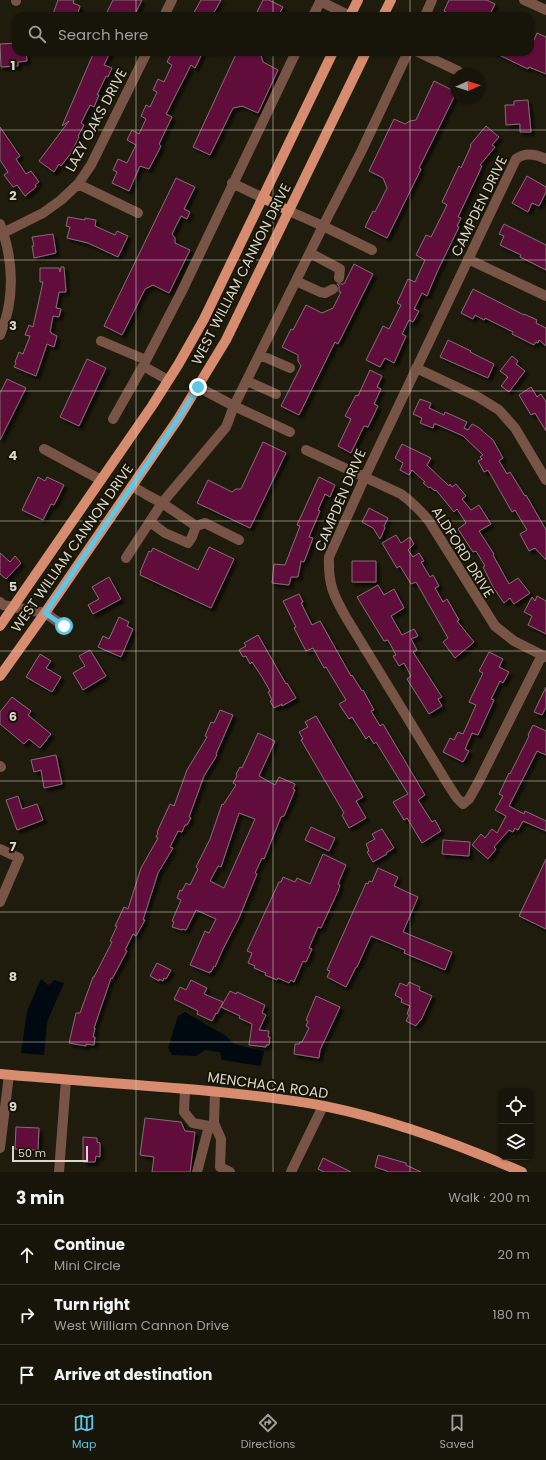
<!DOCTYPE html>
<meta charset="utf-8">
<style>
:root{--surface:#17150a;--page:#201e13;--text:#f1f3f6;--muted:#9e9f9c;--line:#36342b;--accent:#5cc7e7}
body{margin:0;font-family:Poppins,sans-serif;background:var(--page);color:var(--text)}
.controls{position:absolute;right:12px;bottom:12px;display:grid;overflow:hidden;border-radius:8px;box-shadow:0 1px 3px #0004}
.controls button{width:36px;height:36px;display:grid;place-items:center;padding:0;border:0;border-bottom:1px solid var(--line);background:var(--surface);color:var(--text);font:20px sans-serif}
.compass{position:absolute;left:450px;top:68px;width:36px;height:36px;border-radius:50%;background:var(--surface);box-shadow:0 1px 3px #0004;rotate:87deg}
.scale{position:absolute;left:12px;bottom:10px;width:76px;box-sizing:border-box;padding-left:4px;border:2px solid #dad8ce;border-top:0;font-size:11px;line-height:14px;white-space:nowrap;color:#dad8ce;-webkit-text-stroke:3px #161305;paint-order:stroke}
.stop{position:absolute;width:12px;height:12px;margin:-9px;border:3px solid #5cc7e7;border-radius:50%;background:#fff}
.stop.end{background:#5cc7e7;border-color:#fff;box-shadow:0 1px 4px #0008}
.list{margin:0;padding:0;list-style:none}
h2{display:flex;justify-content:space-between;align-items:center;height:52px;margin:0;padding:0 16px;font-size:17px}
h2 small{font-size:13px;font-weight:400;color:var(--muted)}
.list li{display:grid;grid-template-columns:26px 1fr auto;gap:12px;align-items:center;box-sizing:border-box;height:60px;padding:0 16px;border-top:1px solid var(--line)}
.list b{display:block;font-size:15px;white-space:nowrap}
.list p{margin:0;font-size:13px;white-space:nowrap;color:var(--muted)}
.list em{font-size:13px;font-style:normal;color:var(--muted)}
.icon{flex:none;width:22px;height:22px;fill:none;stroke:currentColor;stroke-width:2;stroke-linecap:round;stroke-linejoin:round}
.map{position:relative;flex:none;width:546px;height:1172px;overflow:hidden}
.search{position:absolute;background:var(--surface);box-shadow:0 1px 3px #0004;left:12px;right:12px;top:12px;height:44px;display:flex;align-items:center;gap:10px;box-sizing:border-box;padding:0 14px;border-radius:12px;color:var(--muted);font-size:15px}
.sheet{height:232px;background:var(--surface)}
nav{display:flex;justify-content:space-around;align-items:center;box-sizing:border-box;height:56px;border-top:1px solid var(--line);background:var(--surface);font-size:11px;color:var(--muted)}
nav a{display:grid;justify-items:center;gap:2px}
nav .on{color:var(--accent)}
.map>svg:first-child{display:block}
</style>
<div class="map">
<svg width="546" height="1172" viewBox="0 0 546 1172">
<defs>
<filter id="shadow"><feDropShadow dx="3.5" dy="3.5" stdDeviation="1" flood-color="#0009"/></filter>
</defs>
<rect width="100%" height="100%" fill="#1f1c0d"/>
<path fill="#010910" d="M41 979 48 985 52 983 53 980 64 983 47 1022 44 1055 21 1053 27 1011Z
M185 1012 226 1036 234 1044 264 1051 261 1066 222 1060 220 1052 205 1050 196 1056 172 1055 168 1048 178 1016Z"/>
<path fill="#600f3b" stroke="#816e75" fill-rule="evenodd" filter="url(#shadow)" d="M58 0H74L73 3 80 6 77 16H60L53 14Z
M113 0H142L134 16H105Z
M201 0H221L212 16H192Z
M263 0H269L283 7 278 16H255Z
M449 0H487L495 4 489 16H451L445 13 446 12 444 11Z
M537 33 546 37V74L529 67 528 69 493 52H530V49Z
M16 43V52H26L27 61 18 62V66L1 67 0 44Z
M94 52H110L104 65 112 68 108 77 106 76 97 95H99L94 107 90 105 81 123 84 125 78 136 79 137 71 153 61 166 59 164 54 172 39 161 69 121 62 126Z
M172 52H203L195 68 191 65 166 114 172 117 159 144 161 146 149 169 140 166 129 191 112 183 117 172 113 170 118 159 127 163 136 145 127 140 132 130 139 134 146 119 141 116 146 105 150 107 157 92 153 90 158 79 164 82 172 65 167 62Z
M237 52H260L263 62 278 70 258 113 242 106 233 108 210 155 193 147Z
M434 81 456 92V93L419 168 421 169 387 238 365 227 373 211 375 212 387 188 383 178 369 171 394 119 405 124 410 121 416 120Z
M528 100 531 132H520V124L506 125 505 105H514V101Z
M486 126 499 137 492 145 495 147 480 165 482 166 458 217 461 218 457 226 459 227 437 272 427 296 422 293 414 309 419 311 413 322 409 320 402 334 406 336 394 363 385 358 380 367 366 360 383 326 389 329 401 305 397 303 408 279 415 282 425 260 416 255 426 235 431 237 447 205 442 202 459 166 461 168 471 146 470 145Z
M0 127 20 156 16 159 26 174 31 171 39 182 35 185 36 187 25 196 17 185 13 187 4 175 8 172 0 160Z
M527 176 546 187V192L539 206 532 203 528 212 512 203Z
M176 178 195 187 184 209 190 212 187 219 181 216 172 234 175 238V243L190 250 169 293 153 285 145 289 122 335 104 326Z
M68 217 85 220V218L96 220 95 226 115 235 117 231 128 236 118 257 88 243 67 238 70 227 66 226Z
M504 224 546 245V270L520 257 521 255 500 245 504 236 499 234Z
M53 234 56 253 34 258 32 246H34L32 237Z
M354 264 373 274 338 344 335 342 299 415 281 406 301 366 298 361V355L282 347 291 329 293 330 306 305 322 313 333 308 341 292H339V286L337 284H344Z
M61 267H64L66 292H59L56 308 61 309 59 317 53 316 50 332H51V333L57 336 54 347 47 344 36 376 14 367 16 363 15 362 19 352 23 354 30 336 25 335 29 325 33 327 43 282H40V268H59L60 272Z
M473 289 524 315V314L537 320 536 323 546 328V346L539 340 538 343 536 342 534 345 512 334 513 332 485 318 484 320 475 315 473 319 461 313Z
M448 340 471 351 470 352 494 364 488 378 440 357Z
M512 356 518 361 516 364 525 371 509 392 501 386 508 377 500 371Z
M87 359 106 368 79 426 60 417Z
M370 370 382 376 377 387 381 389 374 404 378 406 368 427 364 426 351 453 338 446 351 419 345 416 356 395 358 396Z
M7 379 26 388 0 440V393Z
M531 387 537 397 541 394 546 402V431L535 413 531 415 519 395Z
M420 399 431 403 429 408 444 415 445 412 467 422 464 428 468 430 472 424 478 427 493 440 503 458 499 461 507 474 510 472 525 496 526 495 546 530V560L535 548 529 551 520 534 527 530 515 510 512 512 488 470 484 472 478 461 482 459 480 457 483 455 463 436 436 424H434L433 428 420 423 422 418 413 414Z
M263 442 286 453 250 528 197 503 208 480 232 492 236 489H241Z
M402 444 431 458 427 465 449 486 450 484 452 487 456 484 466 496 462 499 471 510 479 505 491 524 479 531 494 554 493 555 509 584 518 578 530 593 514 604 510 598 504 603 493 587 483 567 485 566 476 551 473 552 458 529 466 523 457 509 454 512 436 490 435 491 430 487 429 488 423 483 425 482 412 470 409 475 400 470 403 463 395 458Z
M38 477 45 481 47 477 64 485 54 505 51 504 43 520 22 510Z
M319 477 335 485 330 497 325 494 318 510 320 511 309 537 313 538 304 562 301 561 298 577H291L289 585 272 583 274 564 285 565 300 526 297 525Z
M369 508 388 518 384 526 385 528 380 539 373 528 362 522Z
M396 535 401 543 410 537 414 544 408 550 413 557 419 553 424 561 421 562 430 577 433 575 439 586 435 588 443 602 447 599 459 620 457 621 474 642 455 658 443 642 448 638 416 582 411 584 400 566 397 568 382 543Z
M209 547 234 559 211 608 140 575 141 572H140L149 551 151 552 153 548 198 570Z
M0 553 10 562 15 556 21 563 6 579 0 574Z
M352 561H376V582H352Z
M109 577 121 599 93 614 88 605 99 599 92 587Z
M378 585 384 595 394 589 404 608 391 616 402 635 414 629 418 636 411 639 417 650 413 652 442 697 438 699 442 706 429 714 407 679 411 676 404 663 399 666 393 656 396 655 388 640 384 641 357 597Z
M299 594 303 602 301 603 312 625 320 621 351 676 352 675 362 691 363 690 374 710 371 711 380 726 383 724 425 795 418 800 432 822 435 820 441 831 422 843 407 818 404 820 393 802 408 794 376 742 374 744 369 736 366 739 352 717 349 719 339 704 346 700 326 667 324 668 313 648 306 651 294 628 296 627 283 601Z
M537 596 546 601V634L528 625 532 616 524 612 532 597 535 601Z
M119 617 129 622 127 626 133 629 121 657 98 647 103 636 109 639Z
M258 635 286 684 287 683 296 698 282 706V704L274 708 270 701 272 700 268 692 270 691 262 677 252 662 250 664 246 656 243 657 239 650 246 646 244 643Z
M90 650 106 676 83 690 73 673 85 666 79 656Z
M489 652 503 659 499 667 509 672 503 683 500 681 491 699 494 700 478 735 472 733 465 749 469 751 463 762 443 752 450 738 454 740 458 732 463 734 476 705 469 702 483 673 479 671Z
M40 654 51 661 46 668 61 677 52 692 26 677Z
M546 687V707L542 715 534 712Z
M12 697 31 711 28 715 51 734 40 748 29 739 24 744 0 724V712Z
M220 710 233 715 216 754 217 755 204 776 189 817 191 818 187 825H185L182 832 178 831 170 847 173 848 158 873 143 920H145L136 936 133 934 125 950 127 951 112 979 111 978 94 1028H95L93 1037H95L94 1045 86 1044V1046L69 1043 76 1013H80L93 977H94L112 942 110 941 117 926H115L124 907 128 909 141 868 158 838 156 837 158 833 157 832 170 804 174 806 187 770 207 737 205 736 211 722 214 723Z
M316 716 363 797 356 801 366 818 349 828 342 815 344 813 301 740 303 739 299 732 308 727 305 722Z
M533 725 546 731V755L537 751 509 806 524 814 525 811 546 821V831L523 821 518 830 515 828 513 832 509 830 494 847 496 849 488 859 472 845 481 834 485 838 492 829 497 833 506 816 495 810 503 796 499 794 509 773 510 774 529 736 528 735Z
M258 733 275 741 259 776 275 785 279 777 295 784 293 789 295 790 284 816 281 817 264 859 262 858 255 873 257 874 239 918 223 949 215 967 214 966 211 972 210 971V973L190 965 205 931 209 933 216 919 196 910 186 930 182 929V930L172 927 174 922 172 921 181 900 177 898 180 890 182 891 186 883 190 885 198 869 196 867 210 839 222 804 223 805 236 785 233 783 237 776 236 774 240 767 242 768ZM239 813 255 819 224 888 210 881 218 866 221 867Z
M56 755 62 784 44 788 41 770 34 772 31 760Z
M18 796 22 809 37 804 43 820 17 830 6 800Z
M311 827 335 838 329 851 305 840Z
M382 829 394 848 386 853 387 854 373 862 367 852 369 851 366 844 375 839 372 834Z
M443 840 470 842 469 856 442 854Z
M323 854 346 865 338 884 340 885 338 891 321 928 318 927 309 948 312 949 306 962 303 961 294 982 291 980 289 983 278 978 277 980 265 975 266 973 254 968 255 966 248 963 252 953 247 951 279 882H281L283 877 295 882 297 878 310 884Z
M546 859V929L519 916Z
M378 868 398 877 394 886 418 897 403 932 452 952 445 970 404 953 405 950 371 936 357 967H356L346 987 327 977 330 971 327 970 366 883 368 884 369 881 372 882Z
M157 963 171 970 166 979 164 978 163 981 159 979V981L150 976Z
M191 980 207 988 204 994 223 1002 217 1014 216 1013 212 1021 197 1014 198 1011 174 999 180 987 186 990Z
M409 982 420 987 419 990 432 996 421 1020H420L416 1026 406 1021 409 1015 407 1014 410 1006 401 1002 402 999 395 995 400 983 407 986Z
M230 991 236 994 237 992 265 1005 262 1013 266 1015 259 1030 269 1031 268 1037H270L269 1045H266V1047L249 1045 252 1024 239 1018 240 1016 221 1007Z
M316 996 340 1007 320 1050 319 1058 294 1054 295 1044H299L300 1042H302L309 1028 306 1026 308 1021 306 1020Z
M145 1118 181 1122 185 1131 195 1132 190 1172H152L154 1157 140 1155Z
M16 1127 39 1128 38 1150 15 1149Z
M83 1137 97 1138V1142L100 1143V1157L96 1156 95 1162H83Z
M378 1155 406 1163V1165L421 1172H387V1171L375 1167Z
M323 1158 351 1172H324L318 1169Z"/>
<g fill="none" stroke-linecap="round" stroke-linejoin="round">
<path stroke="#785446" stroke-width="10" d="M524 0 546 10
M16 1V0
M320 1 350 16
M164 16 172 0
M313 16 321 0
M425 16 432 0
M418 52 458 71
M232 183 263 198
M78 184 138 213
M289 211 323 226 361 152 408 52
M0 224C14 260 15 300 0 335
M3 233 43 213 61 200 78 184 91 165 147 52
M310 253 340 269 339 278
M468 259 546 296
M296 281 320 292 325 293 333 289
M101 341 146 360
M260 355 290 368
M143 366 182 291 296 52
M416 368 478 397 499 410 515 428 546 480
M247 381 276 394
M198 387 234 406 323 226 372 250
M113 419 143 366 168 380
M44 449 101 480
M306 450 401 494C412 502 420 510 429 521L495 626 514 641 546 657
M132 486 147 495 162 503 226 427 234 406 290 432
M196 526 205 523 239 540
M126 558 162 503 196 526 192 537 188 543 165 533 150 522
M0 602 3 605 45 613 64 626
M542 655 478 783 469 799 463 804 457 798 449 786 347 619C333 595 328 584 329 557L369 468 516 159C525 152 536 154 546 159
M0 766 1 767
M0 849 19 858 0 902
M185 1089 184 1112 193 1123 209 1126 214 1123 215 1092
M214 1123 221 1139 220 1167 230 1172
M0 1148 9 1075
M59 1172 66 1080
M197 1172 209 1126
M291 1172 323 1106"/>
<path stroke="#d78b6f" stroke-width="10" d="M350 16 358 0
M383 16 391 0
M263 198 289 211
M0 626 152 406 178 365 204 319 333 52
M0 676 45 613 178 419 226 340 366 52
M0 1074C66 1080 132 1084 199 1090 241 1094 283 1098 324 1106 393 1120 458 1144 522 1172"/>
</g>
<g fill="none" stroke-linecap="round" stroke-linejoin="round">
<path stroke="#5cc7e7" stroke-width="5" d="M64 626 45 613 178 419 198 387"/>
</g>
<path fill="none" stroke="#dad8ce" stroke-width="1" stroke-opacity="0.55" d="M136 0V16M273 0V16M410 0V16M136 52V1172M273 52V1172M410 52V1172M0 130H546M0 260H546M0 391H546M0 521H546M0 651H546M0 781H546M0 912H546M0 1042H546"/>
<g text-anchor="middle" stroke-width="4" stroke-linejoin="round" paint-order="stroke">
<g font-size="14" fill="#dad8ce" stroke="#161305">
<text transform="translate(96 120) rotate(-62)" y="5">LAZY OAKS DRIVE</text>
<text transform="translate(479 206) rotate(-64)" y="5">CAMPDEN DRIVE</text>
<text transform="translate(241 274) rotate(-63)" y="5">WEST WILLIAM CANNON DRIVE</text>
<text transform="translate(340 500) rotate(-67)" y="5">CAMPDEN DRIVE</text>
<text transform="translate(72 548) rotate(-55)" y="5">WEST WILLIAM CANNON DRIVE</text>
<text transform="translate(463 552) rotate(58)" y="5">ALDFORD DRIVE</text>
<text transform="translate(268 1085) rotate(8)" y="5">MENCHACA ROAD</text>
</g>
</g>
<g font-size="13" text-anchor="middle" font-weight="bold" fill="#dad8ce" stroke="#161305" stroke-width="4" stroke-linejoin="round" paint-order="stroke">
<text x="13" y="70">1</text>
<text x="13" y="200">2</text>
<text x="13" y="330">3</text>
<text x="13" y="460">4</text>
<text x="13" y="591">5</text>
<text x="13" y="721">6</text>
<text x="13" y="851">7</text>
<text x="13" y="981">8</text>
<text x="13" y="1111">9</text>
</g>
</svg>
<div class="controls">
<button><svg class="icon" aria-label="locate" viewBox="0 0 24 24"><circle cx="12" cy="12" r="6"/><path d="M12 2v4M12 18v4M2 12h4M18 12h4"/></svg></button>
<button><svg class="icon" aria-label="layers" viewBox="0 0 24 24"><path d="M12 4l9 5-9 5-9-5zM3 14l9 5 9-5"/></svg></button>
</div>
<svg class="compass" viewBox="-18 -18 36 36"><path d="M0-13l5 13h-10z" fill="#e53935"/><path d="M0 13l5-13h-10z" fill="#9e9f9c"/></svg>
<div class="scale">50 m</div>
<div class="stop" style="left:64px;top:626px"></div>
<div class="stop end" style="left:198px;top:387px"></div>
<div class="search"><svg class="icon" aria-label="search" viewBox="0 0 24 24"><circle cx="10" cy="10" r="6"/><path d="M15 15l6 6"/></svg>Search here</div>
</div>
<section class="sheet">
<h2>3 min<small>Walk · 200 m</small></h2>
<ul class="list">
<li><svg class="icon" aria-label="ahead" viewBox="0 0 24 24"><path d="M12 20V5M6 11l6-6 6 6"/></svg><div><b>Continue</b><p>Mini Circle</p></div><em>20 m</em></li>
<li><svg class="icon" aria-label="right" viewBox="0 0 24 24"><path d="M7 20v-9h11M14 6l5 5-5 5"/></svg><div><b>Turn right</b><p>West William Cannon Drive</p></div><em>180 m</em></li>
<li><svg class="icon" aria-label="arrive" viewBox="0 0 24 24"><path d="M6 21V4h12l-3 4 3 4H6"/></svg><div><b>Arrive at destination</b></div></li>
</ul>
</section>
<nav>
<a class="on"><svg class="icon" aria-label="map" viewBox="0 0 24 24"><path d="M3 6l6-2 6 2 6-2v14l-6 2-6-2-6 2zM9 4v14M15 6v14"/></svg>Map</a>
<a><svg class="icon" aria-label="directions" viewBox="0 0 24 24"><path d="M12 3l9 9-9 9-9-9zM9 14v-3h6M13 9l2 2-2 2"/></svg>Directions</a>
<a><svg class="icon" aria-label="saved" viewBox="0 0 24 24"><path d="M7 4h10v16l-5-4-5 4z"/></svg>Saved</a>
</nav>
